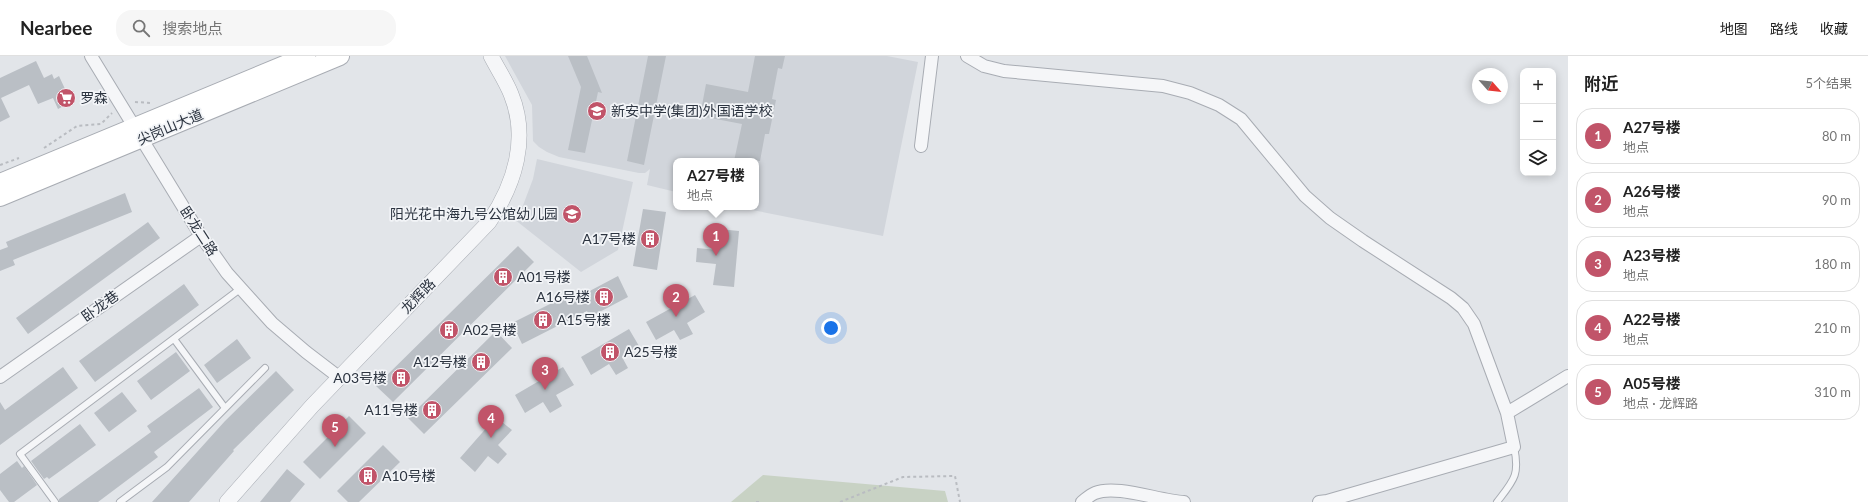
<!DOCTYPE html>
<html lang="zh">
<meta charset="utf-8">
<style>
:root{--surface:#fff;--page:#f6f6f6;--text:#222;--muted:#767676;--line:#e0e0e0;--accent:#c15469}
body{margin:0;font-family:Lato,"Noto Sans SC",sans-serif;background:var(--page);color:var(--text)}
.controls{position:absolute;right:12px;top:12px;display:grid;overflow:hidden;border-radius:8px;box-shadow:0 2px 10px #0003}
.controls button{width:36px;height:36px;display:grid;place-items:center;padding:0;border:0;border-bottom:1px solid var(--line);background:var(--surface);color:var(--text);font:20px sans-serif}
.compass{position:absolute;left:1472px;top:12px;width:36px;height:36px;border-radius:50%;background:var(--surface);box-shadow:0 2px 10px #0003;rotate:117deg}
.you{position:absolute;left:831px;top:272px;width:14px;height:14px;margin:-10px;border:3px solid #fff;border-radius:50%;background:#1a73e8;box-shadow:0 0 0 6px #1a73e833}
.badge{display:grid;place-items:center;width:26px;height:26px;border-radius:50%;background:var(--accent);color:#fff;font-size:13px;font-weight:700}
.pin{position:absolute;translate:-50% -33px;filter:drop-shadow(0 1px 2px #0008)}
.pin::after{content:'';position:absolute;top:21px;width:14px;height:12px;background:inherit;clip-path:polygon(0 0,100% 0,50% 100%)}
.popup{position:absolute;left:673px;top:102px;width:86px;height:52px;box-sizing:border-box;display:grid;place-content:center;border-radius:8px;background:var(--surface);filter:drop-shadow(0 1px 3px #0005);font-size:13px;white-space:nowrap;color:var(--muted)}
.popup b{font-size:15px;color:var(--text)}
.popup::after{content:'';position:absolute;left:50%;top:100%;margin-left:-8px;border:8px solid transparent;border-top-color:var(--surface)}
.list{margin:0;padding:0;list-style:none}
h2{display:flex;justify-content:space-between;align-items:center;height:52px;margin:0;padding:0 16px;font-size:17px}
h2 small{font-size:13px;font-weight:400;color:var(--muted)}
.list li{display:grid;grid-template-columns:26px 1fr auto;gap:12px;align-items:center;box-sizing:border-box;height:56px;margin:0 8px 8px;padding:0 8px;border:1px solid var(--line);border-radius:16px}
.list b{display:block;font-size:15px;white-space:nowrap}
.list p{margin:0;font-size:13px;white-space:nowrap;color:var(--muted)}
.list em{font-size:13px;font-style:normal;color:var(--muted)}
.icon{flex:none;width:22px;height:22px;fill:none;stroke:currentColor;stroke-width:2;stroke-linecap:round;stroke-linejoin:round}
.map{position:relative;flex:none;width:1568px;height:446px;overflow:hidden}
header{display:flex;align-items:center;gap:24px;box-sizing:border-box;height:56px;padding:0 20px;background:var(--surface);border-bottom:1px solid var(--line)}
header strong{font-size:19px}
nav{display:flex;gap:22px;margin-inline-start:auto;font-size:14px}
.search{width:280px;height:36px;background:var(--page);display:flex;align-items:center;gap:10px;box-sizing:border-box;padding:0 14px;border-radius:16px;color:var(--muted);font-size:15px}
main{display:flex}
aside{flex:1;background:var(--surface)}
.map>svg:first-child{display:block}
</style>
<header>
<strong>Nearbee</strong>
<div class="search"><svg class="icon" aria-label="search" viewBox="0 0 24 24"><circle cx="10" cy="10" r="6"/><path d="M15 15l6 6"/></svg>搜索地点</div>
<nav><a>地图</a><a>路线</a><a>收藏</a></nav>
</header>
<main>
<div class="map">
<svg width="1568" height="446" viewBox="0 0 1568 446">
<rect width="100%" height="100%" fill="#e2e5e9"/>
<path fill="#d1d5db" d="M505 0H887L918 6 883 180 737 151H756V105H676V136L647 129 650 113 645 117H639L559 101 547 96 539 91 533 85 532 49Z
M537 103 633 126 618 194 581 216 514 163 522 152 533 123Z"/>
<path fill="#c8d2c4" d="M763 419 945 435 948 446H731Z"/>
<path fill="#babfc5" d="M568 0H587L602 37 598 36 585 97 568 94 581 31Z
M648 0H666L644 109 627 105Z
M755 0H785L782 13 778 12 772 43 776 44 769 78H765L760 105H734L742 68 700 60 706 28 748 36Z
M36 5 44 22 52 18 54 23 59 20 71 46 58 53 53 42 38 48 29 29 1 42 10 61 0 66V22Z
M125 137 132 156 13 204 15 209 0 215V194L8 191 6 186Z
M643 153 666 156 657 214 633 210Z
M148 166 160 182 28 278 16 262Z
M719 173 739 175 734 231 713 229 716 208 696 206 697 192 717 194Z
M518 190 534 206 393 346 376 330Z
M618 220 628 241 590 261 587 255 522 288 512 267 564 241 567 247Z
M184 228 199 249 95 326 79 305Z
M695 239 705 256 687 267 693 278 680 284 674 274 656 284 646 266Z
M629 273 639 290 622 301 628 312 616 319 609 308 591 319 581 301Z
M496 275 512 292 424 378 408 362Z
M237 283 251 302 217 327 204 309Z
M176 296 190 315 151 344 137 325Z
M63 311 78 332 0 389V346L5 354Z
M563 311 574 329 556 339 562 350 550 357 543 346 525 357 515 339Z
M276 315 294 334 233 394 234 395 189 446H152L225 365Z
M199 332 213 351 154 396 158 401 98 446H59V443L151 376 147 370Z
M122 336 137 355 109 376 94 357Z
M349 360 366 377 320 423 303 406Z
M496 361 512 374 498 389 507 398 498 408 488 400 475 416 460 402Z
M80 368 96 389 49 423 47 421 44 423 31 405Z
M383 389 400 406 359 446H348L337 435Z
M17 405 22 412 24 410 37 429 14 446H9L0 434V418Z
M287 413 305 428 290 446H260Z"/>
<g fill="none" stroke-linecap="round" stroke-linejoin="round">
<defs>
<path id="service" d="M174 283 225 352
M55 446 20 398 240 233
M120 446 167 411 265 312
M1497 446C1514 424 1520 419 1514 391"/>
<path id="minor" d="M91 0 201 180 227 217 272 267 306 296 340 322
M967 0 984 10 1004 15 1163 30 1190 37 1219 49 1241 63 1305 140 1330 162 1363 185 1451 242 1463 252 1474 268 1507 357 1514 391 1327 445 1319 446
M921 90 932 0
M0 321 201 180
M1507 357 1568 320
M1082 446C1086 443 1090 439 1095 437 1116 428 1160 445 1184 446"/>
<path id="tertiary" d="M227 446 312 350 489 166C515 128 529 82 511 38 506 25 497 12 491 0"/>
<path id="secondary" d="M0 127 306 0
M0 141 340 0"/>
</defs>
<use href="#service" stroke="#a8acb3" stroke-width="8"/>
<use href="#minor" stroke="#a8acb3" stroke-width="14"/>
<use href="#tertiary" stroke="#a8acb3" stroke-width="16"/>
<use href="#secondary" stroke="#a8acb3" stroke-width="20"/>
<path stroke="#b9bcc1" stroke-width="2" stroke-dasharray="3 3" stroke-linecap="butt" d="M135 46 152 47
M44 92 77 70 101 68 112 57
M0 109 19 102
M756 446H760
M840 446 903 421 955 420 960 446"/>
<use href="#service" stroke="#f5f6f8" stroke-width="6"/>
<use href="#minor" stroke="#f5f6f8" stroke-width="12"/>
<use href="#tertiary" stroke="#f5f6f8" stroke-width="15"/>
<use href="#secondary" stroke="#fff" stroke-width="18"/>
</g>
<defs>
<symbol id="supermarket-disc" viewBox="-11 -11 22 22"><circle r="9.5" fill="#c15469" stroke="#f2f4f7"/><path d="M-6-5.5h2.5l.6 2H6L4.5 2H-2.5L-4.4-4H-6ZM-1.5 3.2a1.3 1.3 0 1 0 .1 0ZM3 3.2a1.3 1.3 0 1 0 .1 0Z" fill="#fff"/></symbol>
<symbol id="school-disc" viewBox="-11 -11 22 22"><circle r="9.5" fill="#c15469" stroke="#f2f4f7"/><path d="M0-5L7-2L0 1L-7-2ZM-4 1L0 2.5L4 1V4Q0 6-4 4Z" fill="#fff"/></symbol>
<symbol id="building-disc" viewBox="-11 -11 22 22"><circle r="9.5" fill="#c15469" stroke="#f2f4f7"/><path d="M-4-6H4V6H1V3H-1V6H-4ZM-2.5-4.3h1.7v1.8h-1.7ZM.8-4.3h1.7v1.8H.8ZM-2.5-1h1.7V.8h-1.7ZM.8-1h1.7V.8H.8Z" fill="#fff"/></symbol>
</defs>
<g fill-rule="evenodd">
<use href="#supermarket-disc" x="55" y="31" width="22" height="22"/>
<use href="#school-disc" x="586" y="44" width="22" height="22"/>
<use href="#school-disc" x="561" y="147" width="22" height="22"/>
<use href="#building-disc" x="639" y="172" width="22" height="22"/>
<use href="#building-disc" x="492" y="210" width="22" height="22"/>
<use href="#building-disc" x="593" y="230" width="22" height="22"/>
<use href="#building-disc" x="532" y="253" width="22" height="22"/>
<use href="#building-disc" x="438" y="263" width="22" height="22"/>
<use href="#building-disc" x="599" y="285" width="22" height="22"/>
<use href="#building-disc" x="470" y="295" width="22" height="22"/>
<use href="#building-disc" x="390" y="311" width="22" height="22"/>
<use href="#building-disc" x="421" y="343" width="22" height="22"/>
<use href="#building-disc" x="357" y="409" width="22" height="22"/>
</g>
<g text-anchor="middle" stroke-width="3.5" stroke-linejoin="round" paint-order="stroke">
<g font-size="14" fill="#2c3440" stroke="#f2f4f7" text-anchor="start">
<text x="80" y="47">罗森</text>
<text x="611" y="60">新安中学(集团)外国语学校</text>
<text x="558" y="163" text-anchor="end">阳光花中海九号公馆幼儿园</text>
<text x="636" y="188" text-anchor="end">A17号楼</text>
<text x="517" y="226">A01号楼</text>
<text x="590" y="246" text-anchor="end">A16号楼</text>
<text x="557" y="269">A15号楼</text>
<text x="463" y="279">A02号楼</text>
<text x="624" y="301">A25号楼</text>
<text x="467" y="311" text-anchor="end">A12号楼</text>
<text x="387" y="327" text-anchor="end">A03号楼</text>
<text x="418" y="359" text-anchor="end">A11号楼</text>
<text x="382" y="425">A10号楼</text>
</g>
<g font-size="14" fill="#2c3440" stroke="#f2f4f7">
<text transform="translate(170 71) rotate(-23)" y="5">尖岗山大道</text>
<text transform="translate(199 175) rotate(57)" y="5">卧龙二路</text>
<text transform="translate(418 240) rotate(-46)" y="5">龙辉路</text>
<text transform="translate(100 250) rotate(-35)" y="5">卧龙巷</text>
</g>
</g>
</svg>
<div class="controls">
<button>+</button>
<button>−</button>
<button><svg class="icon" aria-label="layers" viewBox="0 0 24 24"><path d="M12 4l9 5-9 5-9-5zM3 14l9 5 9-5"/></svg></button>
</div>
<svg class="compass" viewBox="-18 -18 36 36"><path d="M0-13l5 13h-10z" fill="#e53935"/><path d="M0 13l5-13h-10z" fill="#767676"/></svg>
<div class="you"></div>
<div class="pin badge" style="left:716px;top:200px">1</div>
<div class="popup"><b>A27号楼</b>地点</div>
<div class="pin badge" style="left:676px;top:261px">2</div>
<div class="pin badge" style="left:545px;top:334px">3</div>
<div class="pin badge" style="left:491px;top:382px">4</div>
<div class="pin badge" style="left:335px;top:391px">5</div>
</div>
<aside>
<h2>附近<small>5个结果</small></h2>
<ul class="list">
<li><span class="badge">1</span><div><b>A27号楼</b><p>地点</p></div><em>80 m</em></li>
<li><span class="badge">2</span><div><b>A26号楼</b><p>地点</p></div><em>90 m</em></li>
<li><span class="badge">3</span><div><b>A23号楼</b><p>地点</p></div><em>180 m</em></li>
<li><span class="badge">4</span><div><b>A22号楼</b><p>地点</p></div><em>210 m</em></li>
<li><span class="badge">5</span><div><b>A05号楼</b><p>地点 · 龙辉路</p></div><em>310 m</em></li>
</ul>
</aside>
</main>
